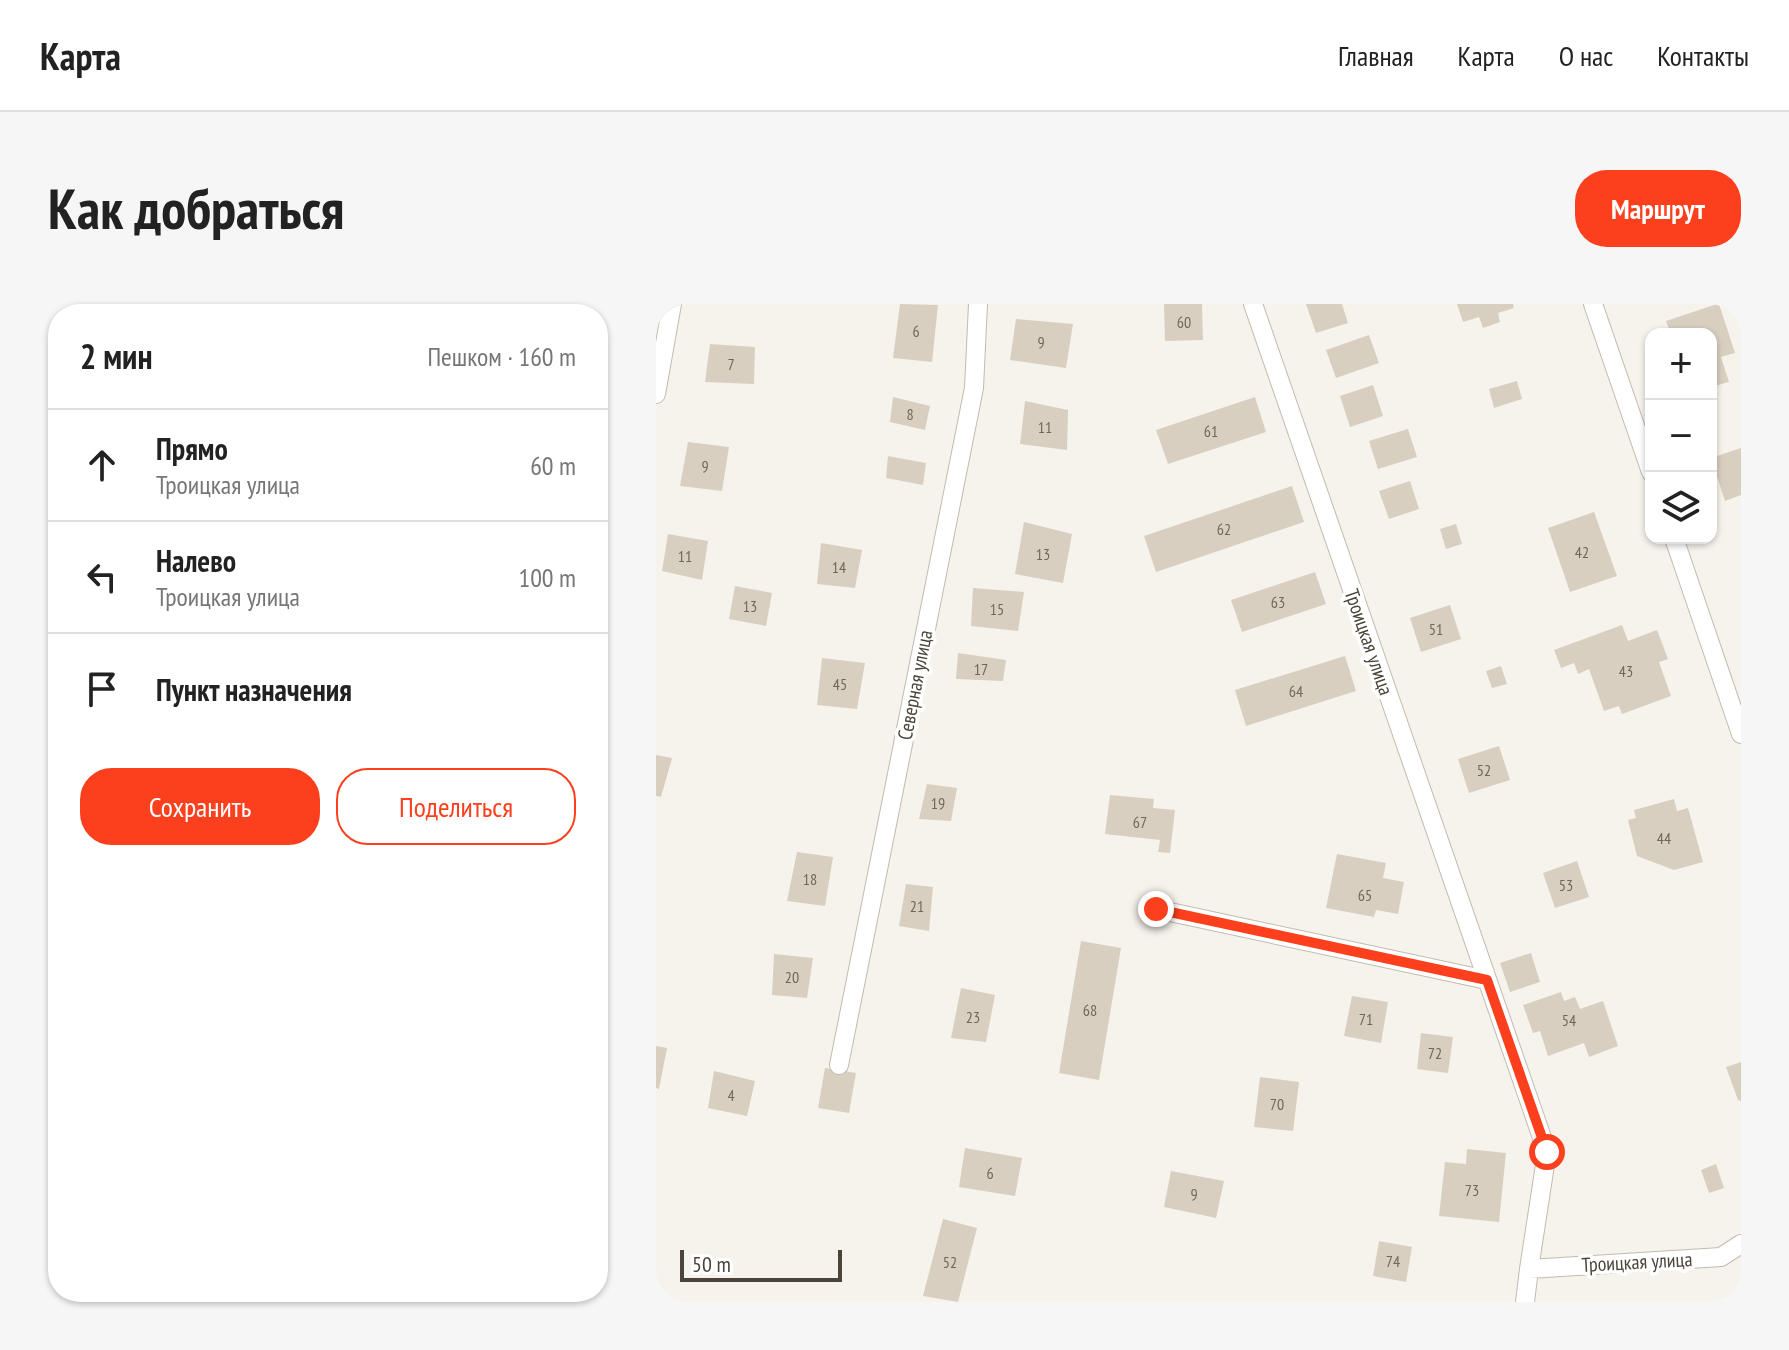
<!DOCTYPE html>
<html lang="ru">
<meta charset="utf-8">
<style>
:root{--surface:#fff;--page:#f6f6f6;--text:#222;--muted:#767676;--line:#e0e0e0;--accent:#fc3f1d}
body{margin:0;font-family:"PT Sans Narrow",sans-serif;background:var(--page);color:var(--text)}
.controls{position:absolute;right:24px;top:24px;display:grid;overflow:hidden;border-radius:16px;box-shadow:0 2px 6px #0004}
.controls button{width:72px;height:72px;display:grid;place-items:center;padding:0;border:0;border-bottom:2px solid var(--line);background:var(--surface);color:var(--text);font:40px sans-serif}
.scale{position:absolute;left:24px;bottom:20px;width:162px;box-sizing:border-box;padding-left:8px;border:4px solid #4b4439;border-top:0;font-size:22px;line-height:28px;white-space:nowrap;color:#4b4439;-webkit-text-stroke:6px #fff;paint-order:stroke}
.stop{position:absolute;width:24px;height:24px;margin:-18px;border:6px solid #fc3f1d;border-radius:50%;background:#fff}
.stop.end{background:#fc3f1d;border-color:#fff;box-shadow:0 2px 8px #0008}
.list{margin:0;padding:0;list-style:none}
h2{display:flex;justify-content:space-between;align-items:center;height:104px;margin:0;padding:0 32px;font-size:34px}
h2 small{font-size:26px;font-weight:400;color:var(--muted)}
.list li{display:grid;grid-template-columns:52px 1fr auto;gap:24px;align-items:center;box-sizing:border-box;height:112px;padding:0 32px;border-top:2px solid var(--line)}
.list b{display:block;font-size:30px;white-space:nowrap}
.list p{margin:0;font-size:26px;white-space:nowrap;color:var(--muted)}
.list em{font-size:26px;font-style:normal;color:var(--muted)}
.actions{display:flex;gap:16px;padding:24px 32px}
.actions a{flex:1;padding:18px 0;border:2px solid var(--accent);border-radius:32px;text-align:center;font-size:28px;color:var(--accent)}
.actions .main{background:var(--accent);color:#fff}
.icon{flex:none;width:44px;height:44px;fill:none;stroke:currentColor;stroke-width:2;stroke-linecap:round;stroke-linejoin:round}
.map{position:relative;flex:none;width:1085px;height:998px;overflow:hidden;border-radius:32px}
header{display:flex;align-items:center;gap:48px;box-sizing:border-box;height:112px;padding:0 40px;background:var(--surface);border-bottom:2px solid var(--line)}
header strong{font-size:38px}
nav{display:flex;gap:44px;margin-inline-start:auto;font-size:28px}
.intro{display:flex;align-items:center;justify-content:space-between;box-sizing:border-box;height:192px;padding:0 48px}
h1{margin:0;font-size:56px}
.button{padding:20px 36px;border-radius:32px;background:var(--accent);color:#fff;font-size:28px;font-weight:700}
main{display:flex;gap:48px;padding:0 48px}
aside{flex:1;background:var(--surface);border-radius:32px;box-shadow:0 2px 6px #0004}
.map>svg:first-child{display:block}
</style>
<header>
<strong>Карта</strong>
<nav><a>Главная</a><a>Карта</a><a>О нас</a><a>Контакты</a></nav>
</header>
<div class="intro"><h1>Как добраться</h1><a class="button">Маршрут</a></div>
<main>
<aside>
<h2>2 мин<small>Пешком · 160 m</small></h2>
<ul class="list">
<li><svg class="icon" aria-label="ahead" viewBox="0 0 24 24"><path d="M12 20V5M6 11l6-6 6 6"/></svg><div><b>Прямо</b><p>Троицкая улица</p></div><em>60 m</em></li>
<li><svg class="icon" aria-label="left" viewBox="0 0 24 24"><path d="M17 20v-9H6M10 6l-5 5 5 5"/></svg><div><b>Налево</b><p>Троицкая улица</p></div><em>100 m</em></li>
<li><svg class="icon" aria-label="arrive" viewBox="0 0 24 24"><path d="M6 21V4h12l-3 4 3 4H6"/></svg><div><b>Пункт назначения</b></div></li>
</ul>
<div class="actions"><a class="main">Сохранить</a><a>Поделиться</a></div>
</aside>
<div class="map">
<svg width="1085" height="998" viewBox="0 0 1085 998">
<rect width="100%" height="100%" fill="#f6f3ec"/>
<path fill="#d8cfc1" d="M244 0 282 1 276 58 237 54Z
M508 0H546L547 36 509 37Z
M650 0H686L692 19 660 29Z
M801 0H857L858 4 842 9 844 18 827 24 823 13 807 18Z
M1061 0H1063L1079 49 1065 53 1073 78 1055 83V30H1015L1010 17Z
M360 15 417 20 410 64 354 56Z
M713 31 723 59 680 74 670 46Z
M54 40 99 43 98 80 49 78Z
M861 77 866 95 838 104 833 85Z
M717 81 727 112 694 123 684 92Z
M237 93 274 102 269 126 234 118Z
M599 93 610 128 512 160 500 126Z
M369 97 412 106 411 146 364 140Z
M752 125 761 153 722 165 713 137Z
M32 138 73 143 66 187 24 182Z
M1085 144V191L1069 197 1055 154Z
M232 152 270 159 267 181 230 174Z
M754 177 763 205 733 215 723 187Z
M636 182 648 218 500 268 488 232Z
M938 208 961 272 914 288 892 224Z
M368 218 416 230 407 279 359 270Z
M800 220 806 240 790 245 784 225Z
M12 230 52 237 46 276 6 267Z
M165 239 206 246 199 284 161 280Z
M659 268 670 300 586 328 575 296Z
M79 282 116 289 110 322 73 315Z
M317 284 368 288 362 327 315 322Z
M794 301 805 335 765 348 754 314Z
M966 321 972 337 1001 326 1012 355 1003 358 1015 392 966 410 963 402 948 407 933 365 922 370 918 359 905 364 898 346Z
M302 349 350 356 347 377 300 375Z
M689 352 700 387 590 422 579 386Z
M166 354 209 359 201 405 161 401Z
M845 362 851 380 836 384 830 367Z
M843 442 854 476 813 489 802 455Z
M0 451 16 454 5 493 0 492Z
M271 480 301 484 295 517 263 515Z
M454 491 498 495 497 504 519 506 514 549 502 548 504 536 449 530Z
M1018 495 1021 507 1032 504 1047 558 1018 566 981 552 972 516 980 514 978 506Z
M141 548 177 553 169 602 131 597Z
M681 550 730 559 727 574 748 578 742 610 720 606 718 613 670 604Z
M921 557 933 593 899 604 887 569Z
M250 580 277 583 273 627 243 622Z
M425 637 465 644 443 776 403 769Z
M875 649 884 678 854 688 844 659Z
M118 650 157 654 151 694 116 691Z
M305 684 339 691 330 738 295 734Z
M905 688 908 697 919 693 924 705 947 697 962 742 933 753 928 739 892 752 884 727 877 729 867 701Z
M696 692 732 698 725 739 688 732Z
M765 729 797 733 792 769 761 765Z
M0 742 11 744 3 785 0 784Z
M1085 758V797L1082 796 1070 763Z
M169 764 200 769 193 809 162 804Z
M58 767 99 777 91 812 52 804Z
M604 773 643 778 637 827 598 823Z
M309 844 366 854 359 892 303 883Z
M811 845 850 849 843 918 783 912 789 858 810 860Z
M1060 860 1068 884 1053 889 1045 866Z
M515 867 568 877 560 914 508 903Z
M287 915 321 924 302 998 267 992Z
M723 937 756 943 750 978 717 972Z"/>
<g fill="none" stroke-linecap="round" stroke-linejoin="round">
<defs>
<path id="minor" d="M597 0 891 848 873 965 1065 953 1085 940
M937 0 995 168
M0 90 16 0
M1018 234 1085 430
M500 605 831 676
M183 761 318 84 322 0
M869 998 873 965"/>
</defs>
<use href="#minor" stroke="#c2bbae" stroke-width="20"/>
<use href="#minor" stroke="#fff" stroke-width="18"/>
</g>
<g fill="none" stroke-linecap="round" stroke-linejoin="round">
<path stroke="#fc3f1d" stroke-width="10" d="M500 605 831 676 891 848"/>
</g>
<g text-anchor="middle" stroke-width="7" stroke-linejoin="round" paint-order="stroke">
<g font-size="16" fill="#6e675b">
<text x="528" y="24">60</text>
<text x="260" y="33">6</text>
<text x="385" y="44">9</text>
<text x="75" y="66">7</text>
<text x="254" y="116">8</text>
<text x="389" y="129">11</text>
<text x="555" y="133">61</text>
<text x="49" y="168">9</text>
<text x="568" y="231">62</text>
<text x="926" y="254">42</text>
<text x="387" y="256">13</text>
<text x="29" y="258">11</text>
<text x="183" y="269">14</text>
<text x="622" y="304">63</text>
<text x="94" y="308">13</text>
<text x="341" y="311">15</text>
<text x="780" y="331">51</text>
<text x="325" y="371">17</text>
<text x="970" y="373">43</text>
<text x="184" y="386">45</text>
<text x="640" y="393">64</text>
<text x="828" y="472">52</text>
<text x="282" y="505">19</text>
<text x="484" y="524">67</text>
<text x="1008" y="540">44</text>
<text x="154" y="581">18</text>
<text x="910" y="587">53</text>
<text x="709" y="597">65</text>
<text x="261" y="608">21</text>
<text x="136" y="679">20</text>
<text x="434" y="712">68</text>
<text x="317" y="719">23</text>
<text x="710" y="721">71</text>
<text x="913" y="722">54</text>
<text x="779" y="755">72</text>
<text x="75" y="797">4</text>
<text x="621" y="806">70</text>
<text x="334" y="875">6</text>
<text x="816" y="892">73</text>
<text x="538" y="896">9</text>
<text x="737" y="963">74</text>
<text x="294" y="964">52</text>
</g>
<g font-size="20" fill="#4b4439" stroke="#fff">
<text transform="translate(713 338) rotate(71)" y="7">Троицкая улица</text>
<text transform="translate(259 381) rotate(-79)" y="7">Северная улица</text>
<text transform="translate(981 958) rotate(-3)" y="7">Троицкая улица</text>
</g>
</g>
</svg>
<div class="controls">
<button>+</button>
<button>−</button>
<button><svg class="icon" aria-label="layers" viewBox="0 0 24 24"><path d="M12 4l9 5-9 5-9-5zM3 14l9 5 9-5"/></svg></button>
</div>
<div class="scale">50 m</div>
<div class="stop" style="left:891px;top:848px"></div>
<div class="stop end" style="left:500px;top:605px"></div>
</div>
</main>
